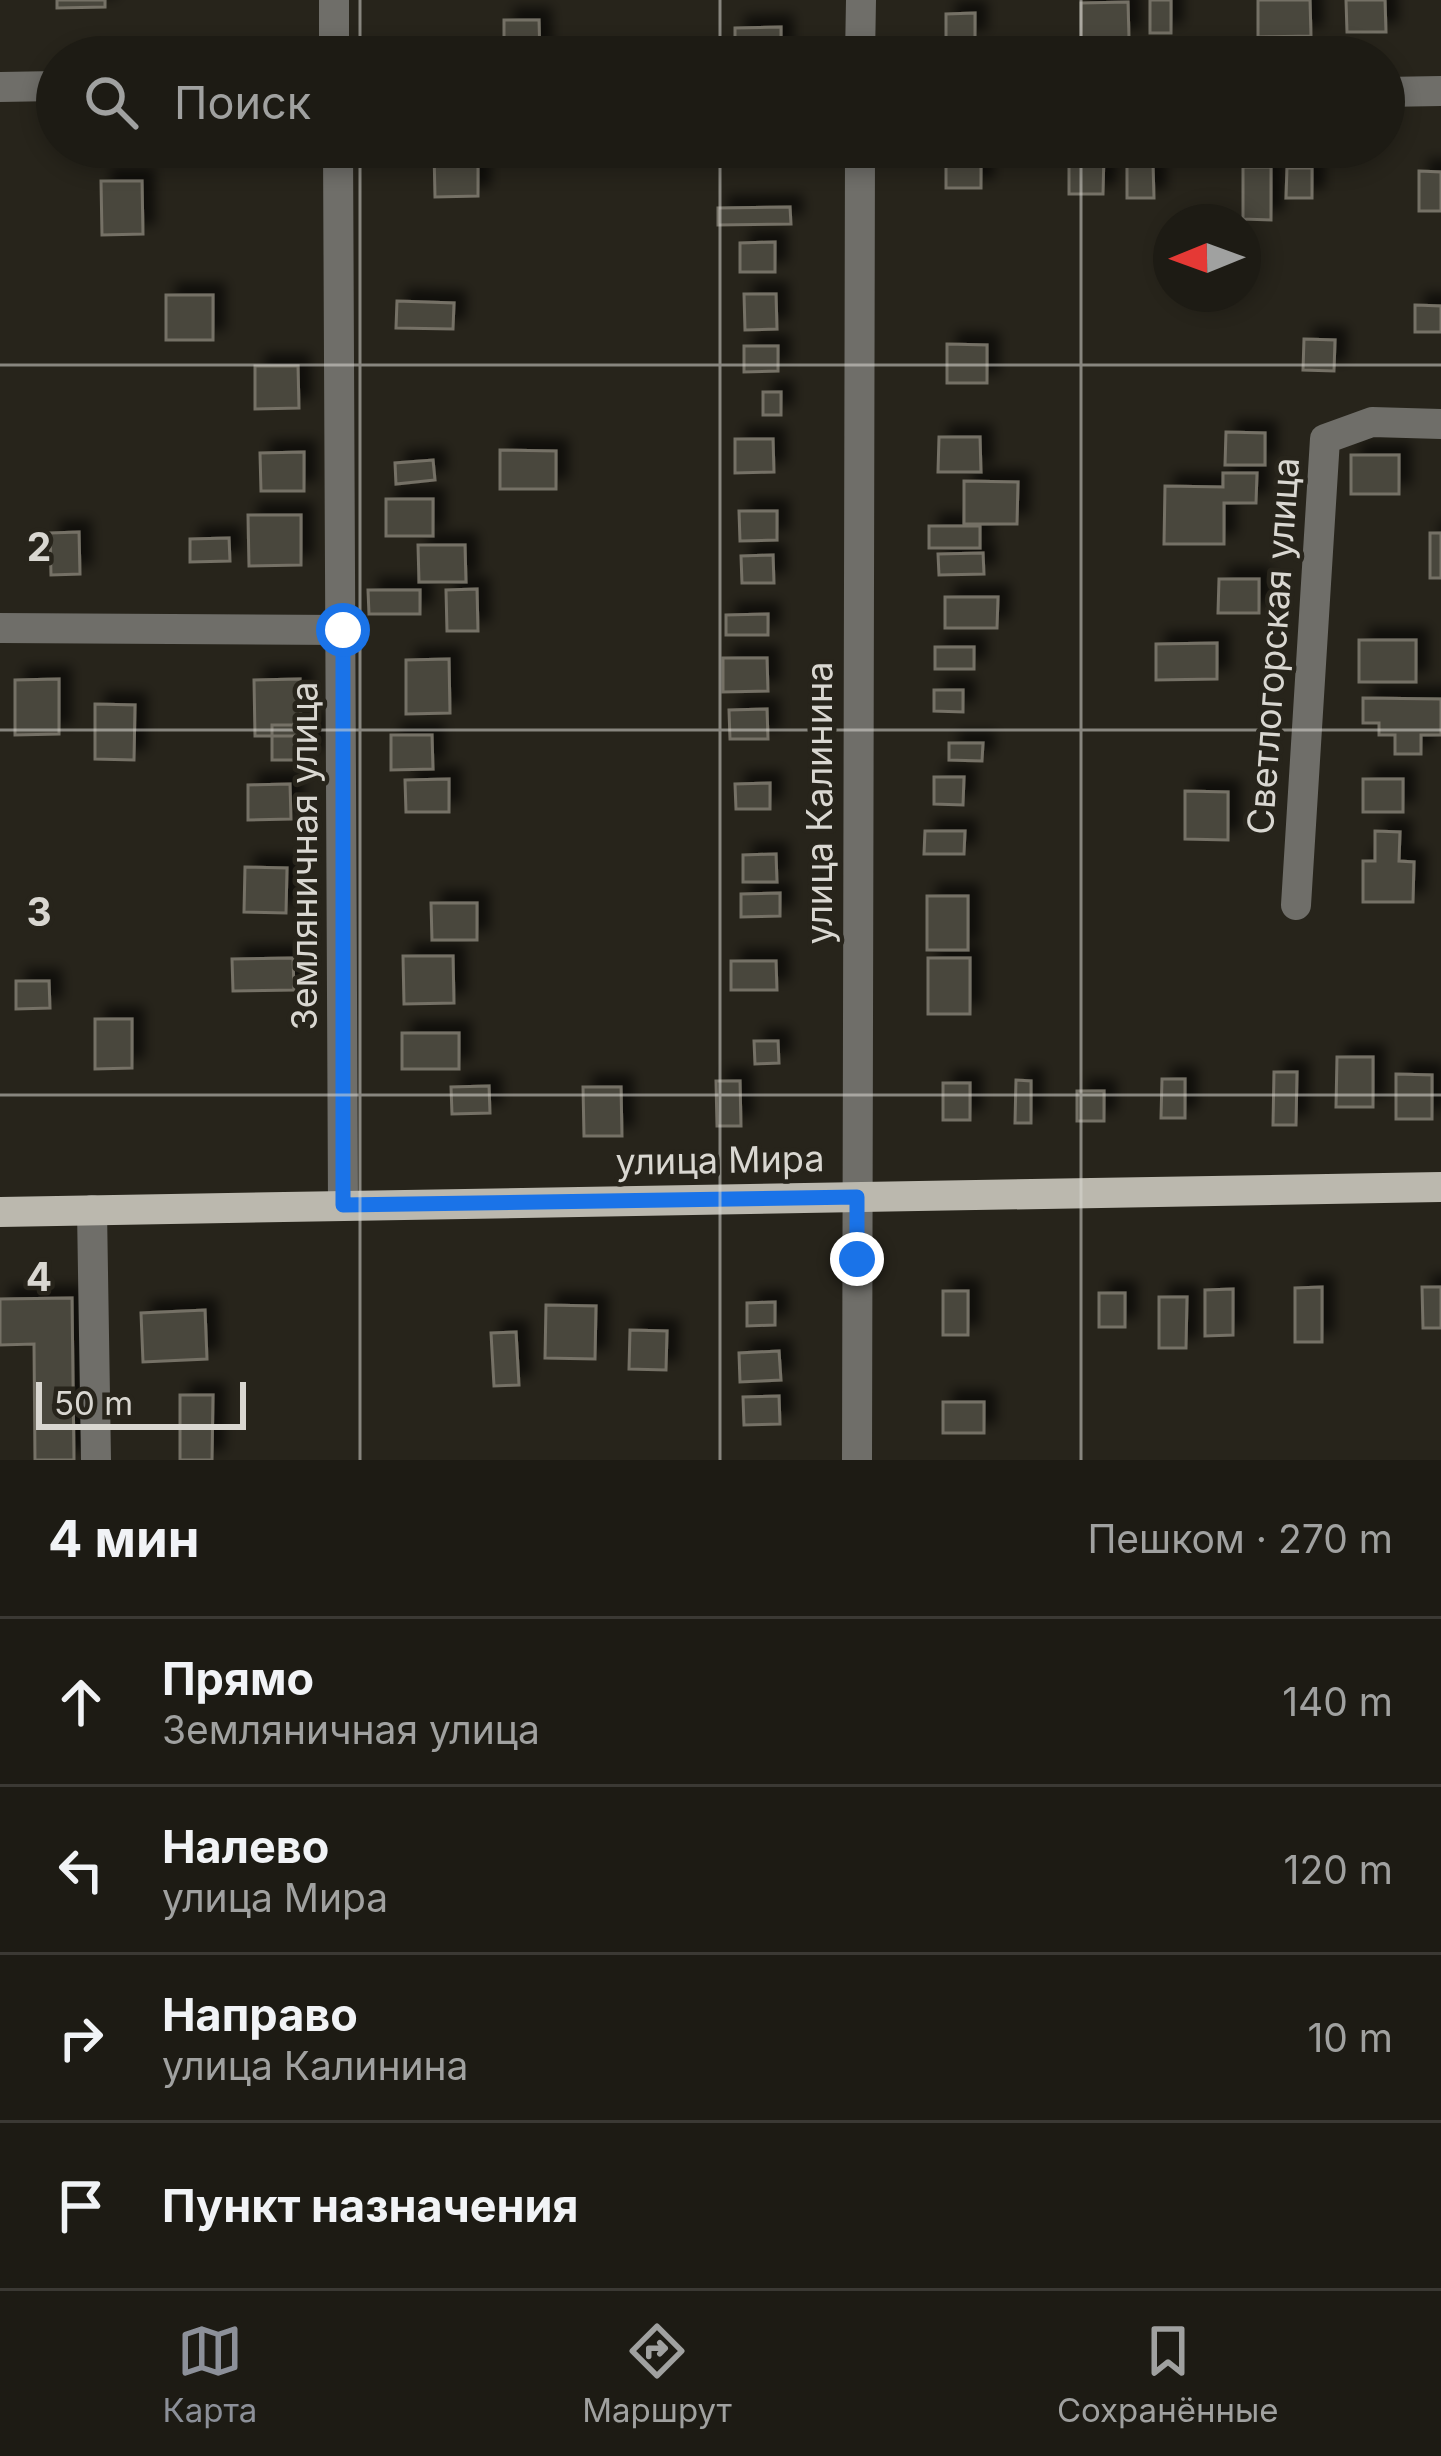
<!DOCTYPE html>
<html lang="ru">
<meta charset="utf-8">
<style>
:root{--surface:#1d1b14;--page:#2a2822;--text:#f1f3f6;--muted:#a0a1a0;--line:#3b3934;--accent:#8c9099}
body{margin:0;font-family:Inter,sans-serif;background:var(--page);color:var(--text)}
.compass{position:absolute;left:1153px;top:204px;width:108px;height:108px;border-radius:50%;background:var(--surface);box-shadow:0 6px 18px #0003;rotate:269deg}
.scale{position:absolute;left:36px;bottom:30px;width:210px;box-sizing:border-box;padding-left:12px;border:6px solid #d9d7d1;border-top:0;font-size:33px;line-height:42px;white-space:nowrap;color:#d9d7d1;-webkit-text-stroke:9px #27241b;paint-order:stroke}
.stop{position:absolute;width:36px;height:36px;margin:-27px;border:9px solid #1a73e8;border-radius:50%;background:#fff}
.stop.end{background:#1a73e8;border-color:#fff;box-shadow:0 3px 12px #0008}
.list{margin:0;padding:0;list-style:none}
h2{display:flex;justify-content:space-between;align-items:center;height:156px;margin:0;padding:0 48px;font-size:51px}
h2 small{font-size:39px;font-weight:400;color:var(--muted)}
.list li{display:grid;grid-template-columns:78px 1fr auto;gap:36px;align-items:center;box-sizing:border-box;height:168px;padding:0 48px;border-top:3px solid var(--line)}
.list b{display:block;font-size:45px;white-space:nowrap}
.list p{margin:0;font-size:39px;white-space:nowrap;color:var(--muted)}
.list em{font-size:39px;font-style:normal;color:var(--muted)}
.icon{flex:none;width:66px;height:66px;fill:none;stroke:currentColor;stroke-width:2;stroke-linecap:round;stroke-linejoin:round}
.map{position:relative;flex:none;width:1441px;height:1460px;overflow:hidden}
.search{position:absolute;background:var(--surface);box-shadow:0 6px 18px #0003;left:36px;right:36px;top:36px;height:132px;display:flex;align-items:center;gap:30px;box-sizing:border-box;padding:0 42px;border-radius:66px;color:var(--muted);font-size:45px}
.sheet{height:828px;background:var(--surface)}
nav{display:flex;justify-content:space-around;align-items:center;box-sizing:border-box;height:168px;border-top:3px solid var(--line);background:var(--surface);font-size:33px;color:var(--muted)}
nav a{display:grid;justify-items:center;gap:6px}
nav .on{color:var(--accent)}
.map>svg:first-child{display:block}
</style>
<div class="map">
<svg width="1441" height="1460" viewBox="0 0 1441 1460">
<defs>
<filter id="shadow"><feDropShadow dx="11" dy="-11" stdDeviation="6" flood-color="#0009"/></filter>
</defs>
<rect width="100%" height="100%" fill="#27241b"/>
<path fill="#4a473d" stroke="#757166" stroke-width="3" filter="url(#shadow)" d="M57 0H105V7L57 8Z
M1150 0H1171V33H1150Z
M1258 0H1310L1311 36 1258 37Z
M1346 0H1385L1386 32H1347Z
M1128 2 1129 38 1081 39V3Z
M975 13V40H946V14Z
M504 20H539L540 57H504Z
M781 27V57H735V28Z
M744 147H779L780 166H744Z
M478 150V196L435 197 434 151Z
M946 151H981V188H946Z
M1069 152H1104L1103 194H1069Z
M1127 165H1153L1154 198H1127Z
M1243 167H1271V220L1243 219Z
M1287 168H1312V198H1286Z
M1419 171 1441 172V211H1419Z
M101 181H142L143 234 102 235Z
M790 207 791 224 718 225V208Z
M775 242V272H740V243Z
M744 294H776L777 329 745 330Z
M166 295H213V340H166Z
M397 301 454 303 453 329 396 328Z
M1415 305 1441 306V332H1415Z
M1304 339 1335 340 1334 371 1303 370Z
M947 344 987 345V383H947Z
M744 346H778V371L744 372Z
M255 366H298L299 408 255 409Z
M763 392H781V415H763Z
M1226 432 1265 433V465H1225Z
M939 437H980L981 472H938Z
M735 439H773L774 472 735 473Z
M500 450 556 451V489H500Z
M304 452V491H261L260 453Z
M1351 455H1399V494H1351Z
M433 460 435 480 396 484 395 463Z
M1223 473H1257L1256 503H1224V544H1164L1165 486 1223 487Z
M964 481 1018 482 1017 524H964Z
M386 499H433V536H386Z
M739 511H777V540L740 541Z
M248 515H301V565L249 566Z
M929 526H980V548H929Z
M79 532 80 574 51 575 50 533Z
M1430 533H1441V578H1430Z
M229 538 230 561 190 562V539Z
M418 545H465L466 582H419Z
M983 553 984 574 939 575 938 554Z
M773 555 774 583H742L741 556Z
M1219 579H1259V613H1218Z
M477 589 478 631H447L446 590Z
M368 590H420V614H369Z
M945 597H998L997 628H945Z
M768 614V635H726V615Z
M1359 640H1416V682H1359Z
M1217 643V679L1156 680V644Z
M935 647H974V669H935Z
M723 658H767L768 691 723 692Z
M449 659 450 713 406 714V660Z
M59 679V734L15 735V680Z
M300 679 301 736H255L254 680Z
M934 690H963V712L934 711Z
M1363 698 1441 699V735H1421V754H1395V735H1379V723H1363Z
M95 704 135 705 134 760 95 759Z
M767 709 768 739H730L729 710Z
M272 725H311V760H272Z
M391 735H432L433 769 391 770Z
M949 743H983L982 761 949 760Z
M934 777H964L963 805 934 804Z
M449 779V812H406L405 780Z
M1363 779H1403V812H1363Z
M770 783V809H736L735 784Z
M290 784 291 819 248 820V785Z
M1185 791 1228 792V840L1185 839Z
M925 831H965L964 854H924Z
M1375 831 1400 832 1399 861 1414 862 1413 902H1363V861H1375Z
M776 854 777 882H743V855Z
M245 867 287 868 286 913 244 912Z
M780 893V916L741 917V894Z
M927 896H968V950H927Z
M431 903H477V940H432Z
M403 956H453L454 1003 404 1004Z
M293 958 294 990 233 991 232 959Z
M928 958H970V1014H928Z
M731 961H776L777 990H731Z
M16 981H49L50 1008 16 1009Z
M95 1019H132V1068L95 1069Z
M402 1033H459V1069H402Z
M754 1041H778L779 1063 755 1064Z
M1337 1057H1373V1107H1336Z
M1274 1072H1297L1296 1125H1273Z
M1396 1074 1432 1075V1119H1396Z
M1162 1079H1185V1118H1161Z
M1016 1080 1031 1081V1123H1015Z
M716 1081H740L741 1126H717Z
M943 1083H970V1120H943Z
M489 1086 490 1113 452 1114 451 1087Z
M583 1087H621L622 1136H584Z
M1077 1091H1104V1121H1077Z
M1322 1287V1342H1295V1288Z
M1422 1287H1441V1328H1423Z
M1233 1289V1335L1205 1336V1290Z
M943 1291H968V1335H943Z
M1099 1293H1125V1327H1099Z
M1159 1297H1187L1186 1348H1159Z
M72 1298 74 1460H35L34 1344 0 1345V1299Z
M775 1302V1325L747 1326V1303Z
M546 1305 596 1306 595 1359 545 1358Z
M205 1310 207 1359 143 1362 141 1313Z
M630 1330 667 1331 666 1370 629 1369Z
M516 1332 519 1385 494 1386 491 1333Z
M779 1351 781 1380 740 1382 739 1353Z
M180 1395H213L212 1460H180Z
M779 1396 780 1424 744 1425 743 1397Z
M943 1402H984V1433H943Z"/>
<g fill="none" stroke-linecap="round" stroke-linejoin="round">
<path stroke="#6f6e69" stroke-width="30" d="M334 57V0
M860 57 861 0
M0 87 57 86
M1384 92 1441 91
M338 147 343 1205
M0 628 343 630
M1296 905 1325 439 1372 422 1441 424
M92 1210 96 1460
M857 1460 860 147"/>
<path stroke="#bbb8ae" stroke-width="30" d="M0 1212 1441 1187"/>
</g>
<g fill="none" stroke-linecap="round" stroke-linejoin="round">
<path stroke="#1a73e8" stroke-width="15" d="M343 630V1205L857 1197V1259"/>
</g>
<path fill="none" stroke="#d9d7d1" stroke-width="3" stroke-opacity="0.55" d="M360 0V57M720 0V57M1081 0V57M360 147V1460M720 147V1460M1081 147V1460M0 365H1441M0 730H1441M0 1095H1441"/>
<g text-anchor="middle" stroke-width="9" stroke-linejoin="round" paint-order="stroke">
<g font-size="36" fill="#d9d7d1" stroke="#27241b">
<text transform="translate(1273 646) rotate(-86)" y="13">Светлогорская улица</text>
<text transform="translate(819 803) rotate(-90)" y="13">улица Калинина</text>
<text transform="translate(304 856) rotate(-90)" y="13">Земляничная улица</text>
<text transform="translate(720 1160) rotate(-1)" y="13">улица Мира</text>
</g>
</g>
<g font-size="39" text-anchor="middle" font-weight="bold" fill="#d9d7d1" stroke="#27241b" stroke-width="9" stroke-linejoin="round" paint-order="stroke">
<text x="39" y="561">2</text>
<text x="39" y="926">3</text>
<text x="39" y="1291">4</text>
</g>
</svg>
<svg class="compass" viewBox="-18 -18 36 36"><path d="M0-13l5 13h-10z" fill="#e53935"/><path d="M0 13l5-13h-10z" fill="#a0a1a0"/></svg>
<div class="scale">50 m</div>
<div class="stop" style="left:343px;top:630px"></div>
<div class="stop end" style="left:857px;top:1259px"></div>
<div class="search"><svg class="icon" aria-label="search" viewBox="0 0 24 24"><circle cx="10" cy="10" r="6"/><path d="M15 15l6 6"/></svg>Поиск</div>
</div>
<section class="sheet">
<h2>4 мин<small>Пешком · 270 m</small></h2>
<ul class="list">
<li><svg class="icon" aria-label="ahead" viewBox="0 0 24 24"><path d="M12 20V5M6 11l6-6 6 6"/></svg><div><b>Прямо</b><p>Земляничная улица</p></div><em>140 m</em></li>
<li><svg class="icon" aria-label="left" viewBox="0 0 24 24"><path d="M17 20v-9H6M10 6l-5 5 5 5"/></svg><div><b>Налево</b><p>улица Мира</p></div><em>120 m</em></li>
<li><svg class="icon" aria-label="right" viewBox="0 0 24 24"><path d="M7 20v-9h11M14 6l5 5-5 5"/></svg><div><b>Направо</b><p>улица Калинина</p></div><em>10 m</em></li>
<li><svg class="icon" aria-label="arrive" viewBox="0 0 24 24"><path d="M6 21V4h12l-3 4 3 4H6"/></svg><div><b>Пункт назначения</b></div></li>
</ul>
</section>
<nav>
<a class="on"><svg class="icon" aria-label="map" viewBox="0 0 24 24"><path d="M3 6l6-2 6 2 6-2v14l-6 2-6-2-6 2zM9 4v14M15 6v14"/></svg>Карта</a>
<a><svg class="icon" aria-label="directions" viewBox="0 0 24 24"><path d="M12 3l9 9-9 9-9-9zM9 14v-3h6M13 9l2 2-2 2"/></svg>Маршрут</a>
<a><svg class="icon" aria-label="saved" viewBox="0 0 24 24"><path d="M7 4h10v16l-5-4-5 4z"/></svg>Сохранённые</a>
</nav>
